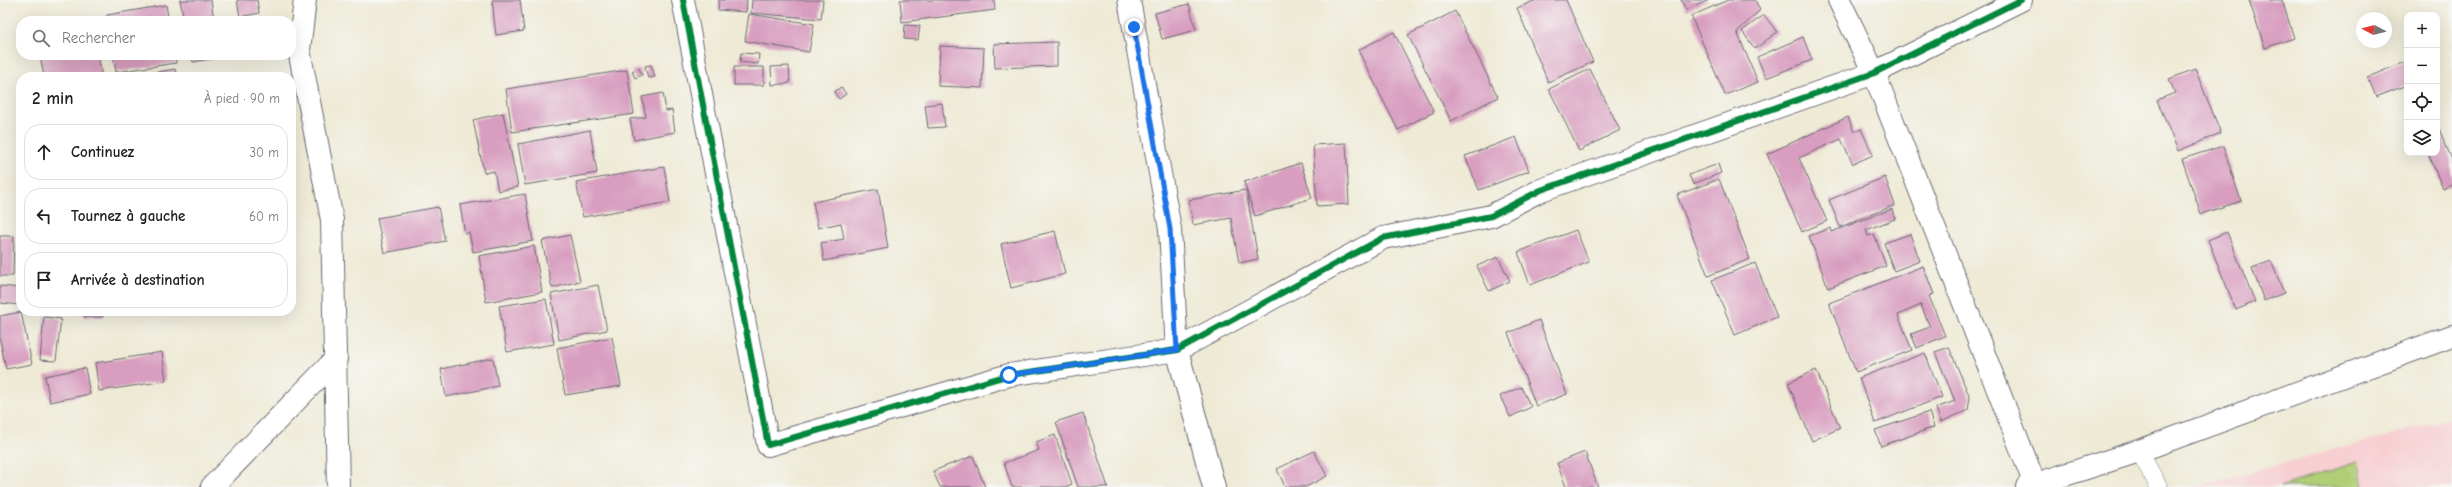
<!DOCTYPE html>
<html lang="fr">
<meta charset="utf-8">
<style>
:root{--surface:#fff;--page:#f2f2f2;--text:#202124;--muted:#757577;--line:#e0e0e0}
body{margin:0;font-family:"Comic Neue",sans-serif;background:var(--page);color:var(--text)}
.controls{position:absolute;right:12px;top:12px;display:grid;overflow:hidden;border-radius:8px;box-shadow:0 4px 16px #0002}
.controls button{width:36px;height:36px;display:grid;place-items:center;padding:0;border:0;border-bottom:1px solid var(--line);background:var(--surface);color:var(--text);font:20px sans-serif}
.compass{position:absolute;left:2356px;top:12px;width:36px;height:36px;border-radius:50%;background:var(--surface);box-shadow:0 4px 16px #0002;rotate:277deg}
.stop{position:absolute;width:12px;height:12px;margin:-9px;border:3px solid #1a73e8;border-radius:50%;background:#fff}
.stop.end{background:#1a73e8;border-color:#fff;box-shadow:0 1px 4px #0008}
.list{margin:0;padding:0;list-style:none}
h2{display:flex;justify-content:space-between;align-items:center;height:52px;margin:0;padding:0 16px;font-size:17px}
h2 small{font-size:13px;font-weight:400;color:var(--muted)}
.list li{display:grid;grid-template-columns:26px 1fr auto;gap:12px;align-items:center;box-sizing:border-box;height:56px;margin:0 8px 8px;padding:0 8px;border:1px solid var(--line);border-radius:16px}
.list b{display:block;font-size:15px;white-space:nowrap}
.list em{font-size:13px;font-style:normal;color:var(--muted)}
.icon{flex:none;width:22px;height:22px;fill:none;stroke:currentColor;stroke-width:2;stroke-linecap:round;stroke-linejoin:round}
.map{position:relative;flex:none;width:2452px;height:487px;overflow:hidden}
.search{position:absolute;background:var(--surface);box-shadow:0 4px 16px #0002;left:16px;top:16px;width:280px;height:44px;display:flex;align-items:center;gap:10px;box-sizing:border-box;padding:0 14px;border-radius:16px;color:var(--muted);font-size:15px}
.panel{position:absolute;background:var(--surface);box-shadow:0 4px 16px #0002;left:16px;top:72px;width:280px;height:244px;border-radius:16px}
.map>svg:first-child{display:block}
</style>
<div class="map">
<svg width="2452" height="487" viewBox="0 0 2452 487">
<rect width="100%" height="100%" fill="#f6f6f2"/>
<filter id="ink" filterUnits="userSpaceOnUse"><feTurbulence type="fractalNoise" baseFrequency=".025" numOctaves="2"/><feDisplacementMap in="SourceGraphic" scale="8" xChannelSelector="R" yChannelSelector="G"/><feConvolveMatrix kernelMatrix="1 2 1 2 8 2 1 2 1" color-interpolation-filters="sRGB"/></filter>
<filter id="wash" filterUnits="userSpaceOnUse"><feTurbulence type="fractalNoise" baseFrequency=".012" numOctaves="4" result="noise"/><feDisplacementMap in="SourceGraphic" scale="16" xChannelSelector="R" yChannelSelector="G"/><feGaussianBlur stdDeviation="0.9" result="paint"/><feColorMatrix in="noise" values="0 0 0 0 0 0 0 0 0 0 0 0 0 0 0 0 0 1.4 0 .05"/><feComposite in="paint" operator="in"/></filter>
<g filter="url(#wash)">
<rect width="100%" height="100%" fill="#eeead5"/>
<path fill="#f7cfd3" d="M2452 418V487H2194Z"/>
<path fill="#afce76" stroke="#687858" d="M2357 462 2365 487H2280Z"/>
<g id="blocks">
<path fill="#d89dbf" d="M180 0H211L214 21H184Z
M237 0H257L259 13 240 17Z
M492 0H520L524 31 496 35Z
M719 0H747L746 12 718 10Z
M752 0H823L821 19 751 13Z
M900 0H994L995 10 902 22Z
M1536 0H1566L1593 62 1548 82 1517 8Z
M1681 0H1709L1686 10Z
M1728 0H1755L1760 10 1737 32 1758 82 1725 95 1691 16Z
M2249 0H2282L2294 38 2265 48Z
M1189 4 1196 30 1162 39 1155 13Z
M166 5 169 21H108L107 15Z
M1455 11 1498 97 1451 121 1408 35Z
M749 14 814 24 809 52 745 41Z
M1764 15 1777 32 1755 49 1742 31Z
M905 25 920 26 918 40 904 39Z
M1394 32 1434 112 1398 130 1358 50Z
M1803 37 1812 60 1766 78 1757 57Z
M1057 42V66L995 68 994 44Z
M940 46 984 48 982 88 938 86Z
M741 53 759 54 758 64 740 62Z
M40 55H98L102 77H44Z
M113 55H175L176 63 116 72Z
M191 55H228V56L193 62Z
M2407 61V85L2376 97 2368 77Z
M651 65 655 77 648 78 645 66Z
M789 66 790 83 772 85 771 67Z
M734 67H764V85H734Z
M639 68 642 75 635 78 632 71Z
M175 69 177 77H135V76Z
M1590 69 1620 130 1579 151 1549 89Z
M2195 69 2221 133 2178 151 2157 100 2175 93 2169 79Z
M627 70 634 114 512 132 506 89Z
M841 87 846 94 839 99 834 92Z
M663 93 666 111 672 110 675 132 634 140 630 119 646 117 642 97Z
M942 103 945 127 928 128 925 105Z
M503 113 518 187 498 191 494 171 484 173 473 120Z
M1848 117 1854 132 1861 129 1873 155 1853 164 1841 139 1799 158 1827 221 1802 232 1767 154Z
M2437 124 2452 160V185L2443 189 2428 153H2437Z
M590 130 597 173 525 185 518 144Z
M1516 137 1529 171 1479 190 1465 156Z
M1346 143 1349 204 1317 206 1313 145Z
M2223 146 2241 201 2201 214 2182 159Z
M1301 163 1312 198 1255 216 1244 182Z
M1718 164 1721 173 1693 184 1689 175Z
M664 167 670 202 583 217 576 182Z
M1885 177 1895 205 1840 227 1829 200Z
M1719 179 1750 259 1708 276 1677 195Z
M878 189 888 248 824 261 821 243 844 239 841 223 818 228 813 202Z
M1246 190 1258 259 1239 263 1231 218 1193 225 1189 200Z
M525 194 533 241 473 252 469 232 465 234 460 205Z
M438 207 445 241 384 253 377 218Z
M1892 209 1895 219 1866 230 1868 236 1874 234 1886 266 1828 288 1809 236 1830 228 1831 232Z
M1576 230 1589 262 1530 285 1518 252Z
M1055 231 1065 274 1011 288 1001 244Z
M2227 232 2255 302 2236 310 2208 240Z
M1910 234 1920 261 1894 271 1884 243Z
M570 235 580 281 552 288 542 241Z
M0 236H14L13 276H0Z
M534 246 542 292 486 302 479 256Z
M1498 257 1510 281 1489 291 1477 266Z
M2271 261 2284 293 2264 301 2252 268Z
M1755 263 1777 317 1735 335 1712 280Z
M1923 266 1934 294 1929 296 1945 336 1917 348 1911 334 1930 327 1921 305 1898 315 1912 350 1856 372 1829 303Z
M598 285 607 330 559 340 551 294Z
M0 286 21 288V305L0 303Z
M546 299 554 344 507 352 499 306Z
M83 311H103V317H84Z
M21 312 32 364 6 369 0 340V316Z
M44 317 61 319 56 361 40 360Z
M1539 320 1567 394 1536 406 1508 333Z
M612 337 621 386 565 395 557 348Z
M1949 347 1970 398 1968 410 1941 422 1936 408 1955 401 1935 352Z
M162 352 166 381 99 391 95 363Z
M1925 353 1942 397 1875 423 1859 378Z
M493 358 498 386 446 397 441 369Z
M85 368 90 394 50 402 45 376Z
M1816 370 1840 428 1812 441 1788 383Z
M1521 387 1531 407 1510 417 1500 396Z
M1929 412 1934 427 1881 446 1875 430Z
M1083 413 1108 487H1078L1056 422Z
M1055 435 1072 484 1065 487H1012L1004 463 1039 450 1036 442Z
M1314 451 1327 476 1306 487H1285L1277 469Z
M1585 452 1598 487H1566L1557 463Z
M973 456 985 487H940L933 471Z"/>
</g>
</g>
<g filter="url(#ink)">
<use href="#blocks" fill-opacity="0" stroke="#696871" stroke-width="1"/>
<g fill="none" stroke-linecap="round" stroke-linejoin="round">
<defs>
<path id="service" d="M2139 451 2159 487"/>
<path id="minor" d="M305 0 299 50 332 220 338 487
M683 0 768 445 1009 375 1177 350 1383 238 1491 216 1541 190 1874 73 2021 0
M1129 0 1170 229 1177 350 1214 487
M1839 0 1874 73 2036 487
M212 487 336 359
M2027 487 2139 451 2452 336"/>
</defs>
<use href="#service" stroke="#696871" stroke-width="18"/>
<use href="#minor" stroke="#696871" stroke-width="24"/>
<use href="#service" stroke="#fff" stroke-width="17"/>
<use href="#minor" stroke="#fff" stroke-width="22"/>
<defs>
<path id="cycleway" d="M683 0 768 445 1009 375 1177 350 1383 238 1491 216 1541 190 1874 73 2021 0"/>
</defs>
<use href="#cycleway" stroke="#f6f6f2" stroke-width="8"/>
<use href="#cycleway" stroke="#00873e" stroke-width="6"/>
</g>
</g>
<g fill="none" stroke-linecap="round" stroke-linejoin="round" filter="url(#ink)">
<path stroke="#1a73e8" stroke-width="5" d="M1009 375 1177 350 1170 229 1134 27"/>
</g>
</svg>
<div class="controls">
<button>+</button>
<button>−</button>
<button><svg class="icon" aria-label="locate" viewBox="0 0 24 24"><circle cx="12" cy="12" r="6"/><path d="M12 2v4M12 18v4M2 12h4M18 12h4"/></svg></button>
<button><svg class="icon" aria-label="layers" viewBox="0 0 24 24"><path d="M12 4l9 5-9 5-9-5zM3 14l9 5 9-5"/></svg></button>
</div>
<svg class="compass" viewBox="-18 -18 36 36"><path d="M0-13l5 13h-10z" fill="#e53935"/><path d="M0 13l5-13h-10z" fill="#757577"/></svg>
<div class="stop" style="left:1009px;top:375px"></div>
<div class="stop end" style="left:1134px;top:27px"></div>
<div class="search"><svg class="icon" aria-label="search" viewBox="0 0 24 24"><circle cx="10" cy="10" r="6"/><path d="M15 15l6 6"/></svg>Rechercher</div>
<section class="panel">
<h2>2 min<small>À pied · 90 m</small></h2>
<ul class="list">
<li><svg class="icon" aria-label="ahead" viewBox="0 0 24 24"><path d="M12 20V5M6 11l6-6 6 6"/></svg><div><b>Continuez</b></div><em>30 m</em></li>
<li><svg class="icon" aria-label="left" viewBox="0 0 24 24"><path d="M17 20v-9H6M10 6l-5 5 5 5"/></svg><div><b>Tournez à gauche</b></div><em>60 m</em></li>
<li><svg class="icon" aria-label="arrive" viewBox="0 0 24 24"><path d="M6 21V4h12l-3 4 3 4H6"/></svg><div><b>Arrivée à destination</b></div></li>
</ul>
</section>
</div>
